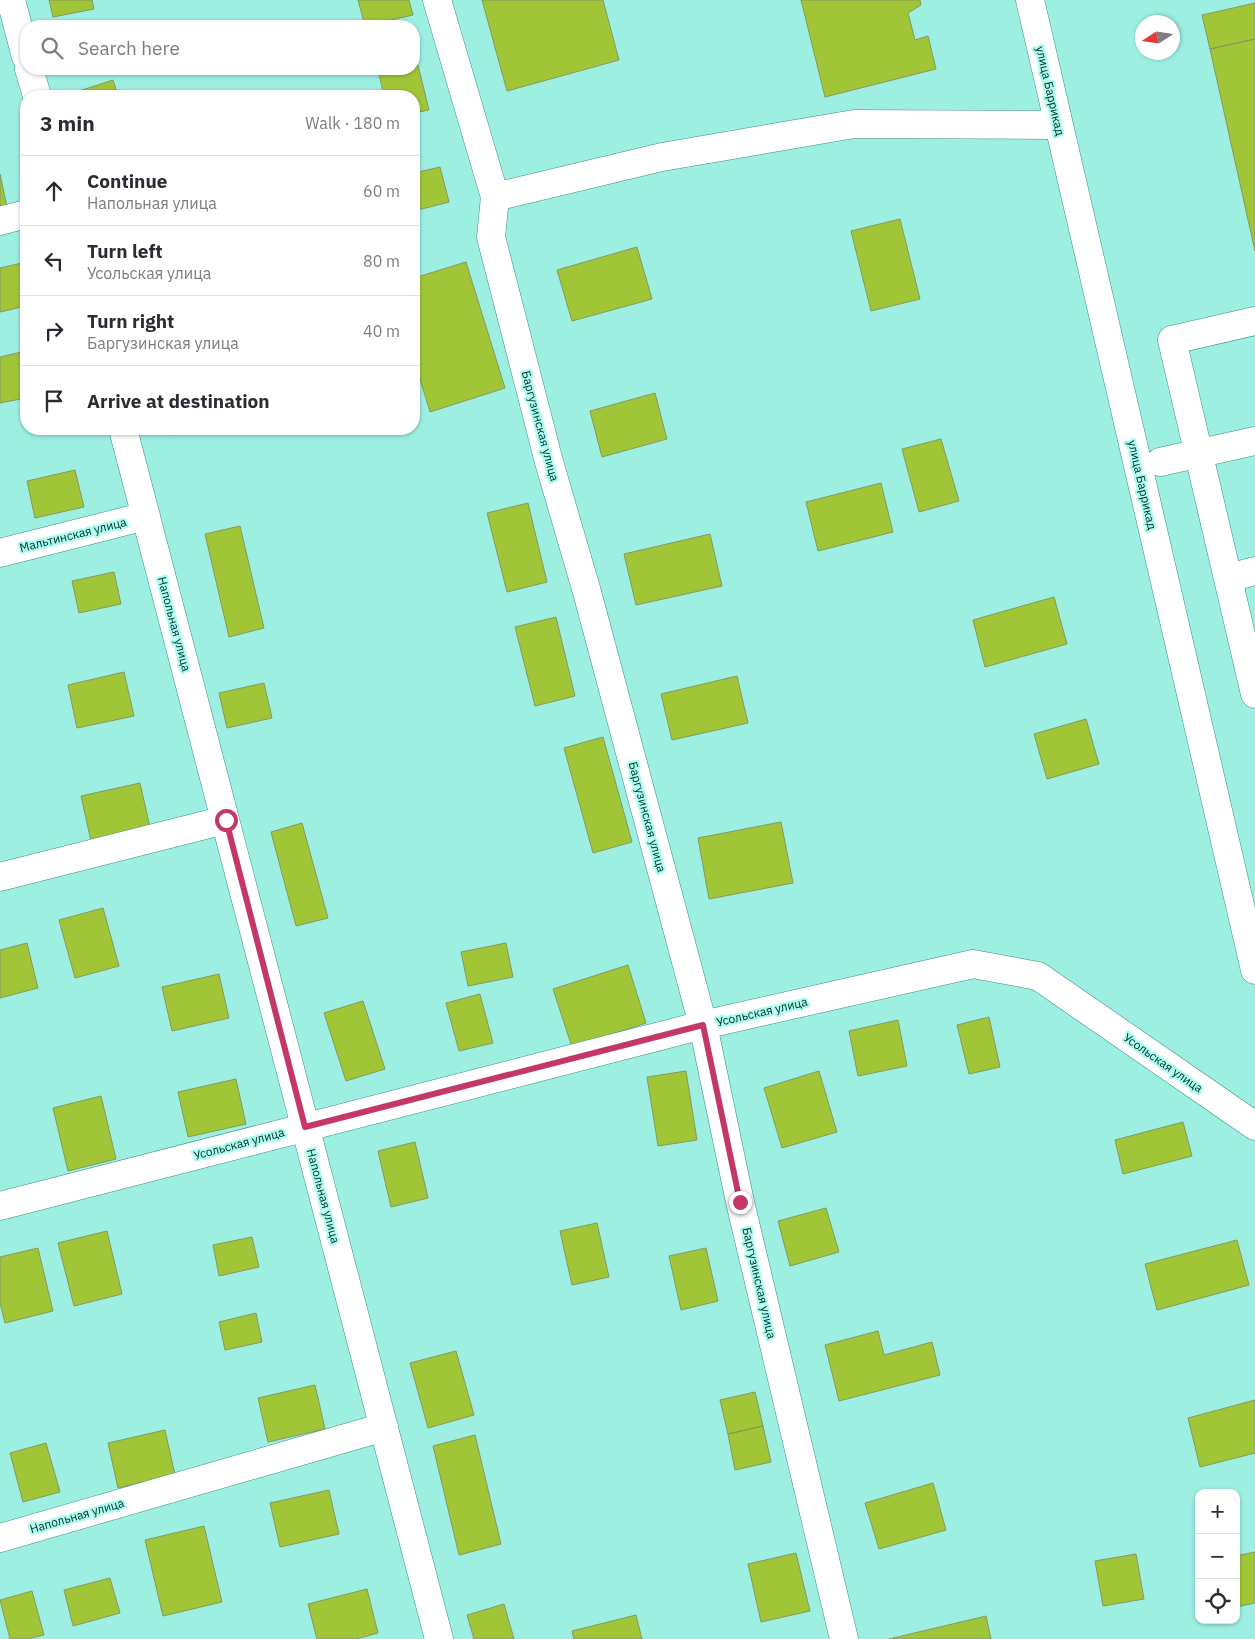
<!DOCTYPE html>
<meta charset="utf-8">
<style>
:root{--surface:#fff;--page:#f7f7f7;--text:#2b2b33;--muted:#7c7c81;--line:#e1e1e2}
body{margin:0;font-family:"IBM Plex Sans",sans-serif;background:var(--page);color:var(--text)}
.controls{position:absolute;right:15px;bottom:15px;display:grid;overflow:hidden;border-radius:10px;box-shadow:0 1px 4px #0004}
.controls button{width:45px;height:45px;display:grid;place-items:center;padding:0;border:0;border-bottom:1px solid var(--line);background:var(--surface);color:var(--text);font:25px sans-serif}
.compass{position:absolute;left:1135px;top:15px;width:45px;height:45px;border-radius:50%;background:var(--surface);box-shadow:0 1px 4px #0004;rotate:258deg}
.stop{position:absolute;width:15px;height:15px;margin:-11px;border:4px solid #c43769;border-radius:50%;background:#fff}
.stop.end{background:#c43769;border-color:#fff;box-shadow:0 1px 5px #0008}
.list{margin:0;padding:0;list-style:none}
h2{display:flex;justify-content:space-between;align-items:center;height:65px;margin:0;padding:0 20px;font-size:21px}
h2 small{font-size:16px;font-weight:400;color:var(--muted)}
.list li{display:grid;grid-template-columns:32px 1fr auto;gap:15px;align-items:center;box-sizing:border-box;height:70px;padding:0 20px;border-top:1px solid var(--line)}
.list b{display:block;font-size:19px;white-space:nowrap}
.list p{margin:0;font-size:16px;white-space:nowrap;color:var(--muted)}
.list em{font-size:16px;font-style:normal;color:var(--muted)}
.icon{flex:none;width:28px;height:28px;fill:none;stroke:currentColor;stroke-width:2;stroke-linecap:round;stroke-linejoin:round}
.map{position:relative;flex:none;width:1255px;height:1639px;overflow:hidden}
.search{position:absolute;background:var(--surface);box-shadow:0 1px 4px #0004;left:20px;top:20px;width:400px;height:55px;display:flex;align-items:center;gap:12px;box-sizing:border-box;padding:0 18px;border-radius:20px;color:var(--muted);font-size:19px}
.panel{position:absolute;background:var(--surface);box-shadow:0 1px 4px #0004;left:20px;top:90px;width:400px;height:345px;border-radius:20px}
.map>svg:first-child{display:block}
</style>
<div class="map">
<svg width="1255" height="1639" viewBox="0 0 1255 1639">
<rect width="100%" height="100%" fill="#9defe2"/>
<path fill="#a0c638" stroke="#85985f" d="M49 0H92L94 9 53 17Z
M358 0H409L413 15 365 26Z
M482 0H603L619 60 507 91Z
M801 0H920L921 5 908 13 915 40 928 36 936 69 825 97Z
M1255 3V39L1210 49 1202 15Z
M1255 39V251L1210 49Z
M418 65 429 110 414 113V96H384L379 74 402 69H414V66Z
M113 80 118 96H77L76 92Z
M440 167 449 202 414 211V173Z
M0 174 7 207 0 208Z
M900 219 920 299 871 311 851 231Z
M637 247 652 299 572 321 557 270Z
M466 262 505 388 430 412 414 359V278Z
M22 263 26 280V306L0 312V268Z
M26 351V398L0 403V357Z
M655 393 667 439 602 457 590 411Z
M172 429H196L173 435Z
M941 439 959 501 919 512 902 449Z
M75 470 84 507 35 518 27 481Z
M881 483 893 532 818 551 806 502Z
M528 503 547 582 507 592 487 513Z
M240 526 264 628 229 637 205 534Z
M710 534 722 586 636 605 624 554Z
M114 572 121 604 79 613 72 581Z
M1054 597 1067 644 985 667 973 620Z
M556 617 575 696 535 706 515 627Z
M124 672 134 716 77 728 68 685Z
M737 676 748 723 672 740 661 694Z
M264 683 272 718 227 728 219 693Z
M1086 719 1099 764 1047 779 1034 734Z
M603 737 632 842 593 853 564 748Z
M140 783 150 827 91 841 81 796Z
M781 822 793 883 709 899 698 838Z
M302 823 328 918 296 926 271 832Z
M103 908 119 966 75 978 59 920Z
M27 943 38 988 0 998V950Z
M506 943 513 977 468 986 461 952Z
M628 965 646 1023 572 1047 553 989Z
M219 974 229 1018 172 1031 162 987Z
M480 994 493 1043 459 1051 446 1003Z
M363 1001 385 1069 346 1081 324 1013Z
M989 1017 1000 1067 969 1074 957 1025Z
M898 1020 907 1066 858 1076 849 1031Z
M686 1071 697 1140 658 1146 647 1077Z
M819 1071 837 1132 782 1148 764 1088Z
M236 1079 246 1124 188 1137 178 1092Z
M101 1096 116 1159 68 1171 53 1108Z
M1183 1122 1192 1156 1123 1174 1115 1140Z
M415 1142 428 1198 391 1207 378 1151Z
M826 1208 839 1252 790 1266 778 1221Z
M597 1223 609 1277 572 1285 560 1231Z
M107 1231 122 1294 74 1306 58 1243Z
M252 1237 259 1267 219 1276 213 1245Z
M1237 1240 1249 1285 1157 1310 1145 1264Z
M38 1248 53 1311 5 1323 0 1303V1257Z
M706 1248 718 1301 681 1310 669 1256Z
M256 1313 262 1342 225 1350 219 1322Z
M878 1331 884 1355 932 1342 940 1375 839 1401 825 1345Z
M456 1351 474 1415 428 1428 410 1363Z
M315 1385 325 1429 268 1442 258 1398Z
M755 1392 763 1426 728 1434 720 1400Z
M1255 1400V1453L1200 1467 1188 1418Z
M763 1426 771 1462 735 1470 728 1434Z
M165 1430 175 1475 118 1488 108 1443Z
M475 1435 501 1544 459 1555 433 1446Z
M46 1443 60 1492 23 1502 10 1453Z
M933 1483 946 1530 879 1549 865 1503Z
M329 1490 339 1534 280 1547 270 1503Z
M204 1526 222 1602 163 1616 145 1540Z
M1255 1552V1603L1236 1607V1556Z
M796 1553 810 1611 761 1622 748 1564Z
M1136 1554 1144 1599 1103 1606 1095 1561Z
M110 1578 120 1613 73 1626 64 1590Z
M367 1589 378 1633 356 1639H317L308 1604Z
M32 1591 44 1635 28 1639H10L0 1600Z
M504 1604 514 1639H474L467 1615Z
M636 1615 642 1639H574L572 1631Z
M986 1616 991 1639H889Z"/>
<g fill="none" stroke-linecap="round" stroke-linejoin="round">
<defs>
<path id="minor" d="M11 0 26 57
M437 0 495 197 491 237 549 462 587 592 703 1025 740 1202 844 1639
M1030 0 1255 970
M29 69 37 96
M495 197 662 157 854 124 1057 125
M0 221 26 214
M1255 321 1172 340 1255 694
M123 429 439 1639
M1160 462 1255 441
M0 553 146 516
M1228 578 1255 571
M0 877 225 820
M0 1206 703 1025 973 964 1038 976 1255 1126
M0 1538 384 1427"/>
</defs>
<use href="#minor" stroke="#3c8f84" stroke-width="29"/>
<use href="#minor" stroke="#fff" stroke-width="28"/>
</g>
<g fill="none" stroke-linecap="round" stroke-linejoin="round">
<path stroke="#c43769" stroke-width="6" d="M226 820 305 1127 703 1025 740 1202"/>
</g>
<g text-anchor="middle" stroke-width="4.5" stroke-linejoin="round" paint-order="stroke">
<g font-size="12" fill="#082c28" stroke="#aafcef">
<text transform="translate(1050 91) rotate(77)" y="4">улица Баррикад</text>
<text transform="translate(540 426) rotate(75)" y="4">Баргузинская улица</text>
<text transform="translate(1142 485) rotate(77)" y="4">улица Баррикад</text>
<text transform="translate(73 535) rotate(-14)" y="4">Мальтинская улица</text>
<text transform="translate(174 624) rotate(75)" y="4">Напольная улица</text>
<text transform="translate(647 817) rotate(75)" y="4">Баргузинская улица</text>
<text transform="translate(762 1012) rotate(-13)" y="4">Усольская улица</text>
<text transform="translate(1163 1063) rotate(35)" y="4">Усольская улица</text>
<text transform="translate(239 1144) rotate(-15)" y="4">Усольская улица</text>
<text transform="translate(323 1196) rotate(75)" y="4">Напольная улица</text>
<text transform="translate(759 1283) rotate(77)" y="4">Баргузинская улица</text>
<text transform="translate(77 1516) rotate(-16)" y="4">Напольная улица</text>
</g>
</g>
</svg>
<div class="controls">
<button>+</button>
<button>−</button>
<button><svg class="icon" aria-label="locate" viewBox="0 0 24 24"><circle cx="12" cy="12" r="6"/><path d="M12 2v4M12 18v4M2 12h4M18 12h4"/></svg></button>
</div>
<svg class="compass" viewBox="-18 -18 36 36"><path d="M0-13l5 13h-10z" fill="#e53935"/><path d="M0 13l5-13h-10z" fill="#7c7c81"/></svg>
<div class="stop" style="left:226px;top:820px"></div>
<div class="stop end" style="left:740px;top:1202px"></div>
<div class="search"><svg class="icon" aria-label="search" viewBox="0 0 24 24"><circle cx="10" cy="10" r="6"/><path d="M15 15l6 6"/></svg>Search here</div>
<section class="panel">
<h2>3 min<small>Walk · 180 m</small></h2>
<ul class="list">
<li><svg class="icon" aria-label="ahead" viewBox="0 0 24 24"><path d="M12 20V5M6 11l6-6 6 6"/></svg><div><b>Continue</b><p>Напольная улица</p></div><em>60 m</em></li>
<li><svg class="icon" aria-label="left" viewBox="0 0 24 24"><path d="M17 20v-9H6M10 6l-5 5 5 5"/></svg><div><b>Turn left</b><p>Усольская улица</p></div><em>80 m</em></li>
<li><svg class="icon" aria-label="right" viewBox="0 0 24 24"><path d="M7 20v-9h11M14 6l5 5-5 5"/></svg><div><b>Turn right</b><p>Баргузинская улица</p></div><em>40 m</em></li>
<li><svg class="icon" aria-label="arrive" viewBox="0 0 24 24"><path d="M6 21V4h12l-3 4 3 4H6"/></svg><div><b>Arrive at destination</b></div></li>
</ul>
</section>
</div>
